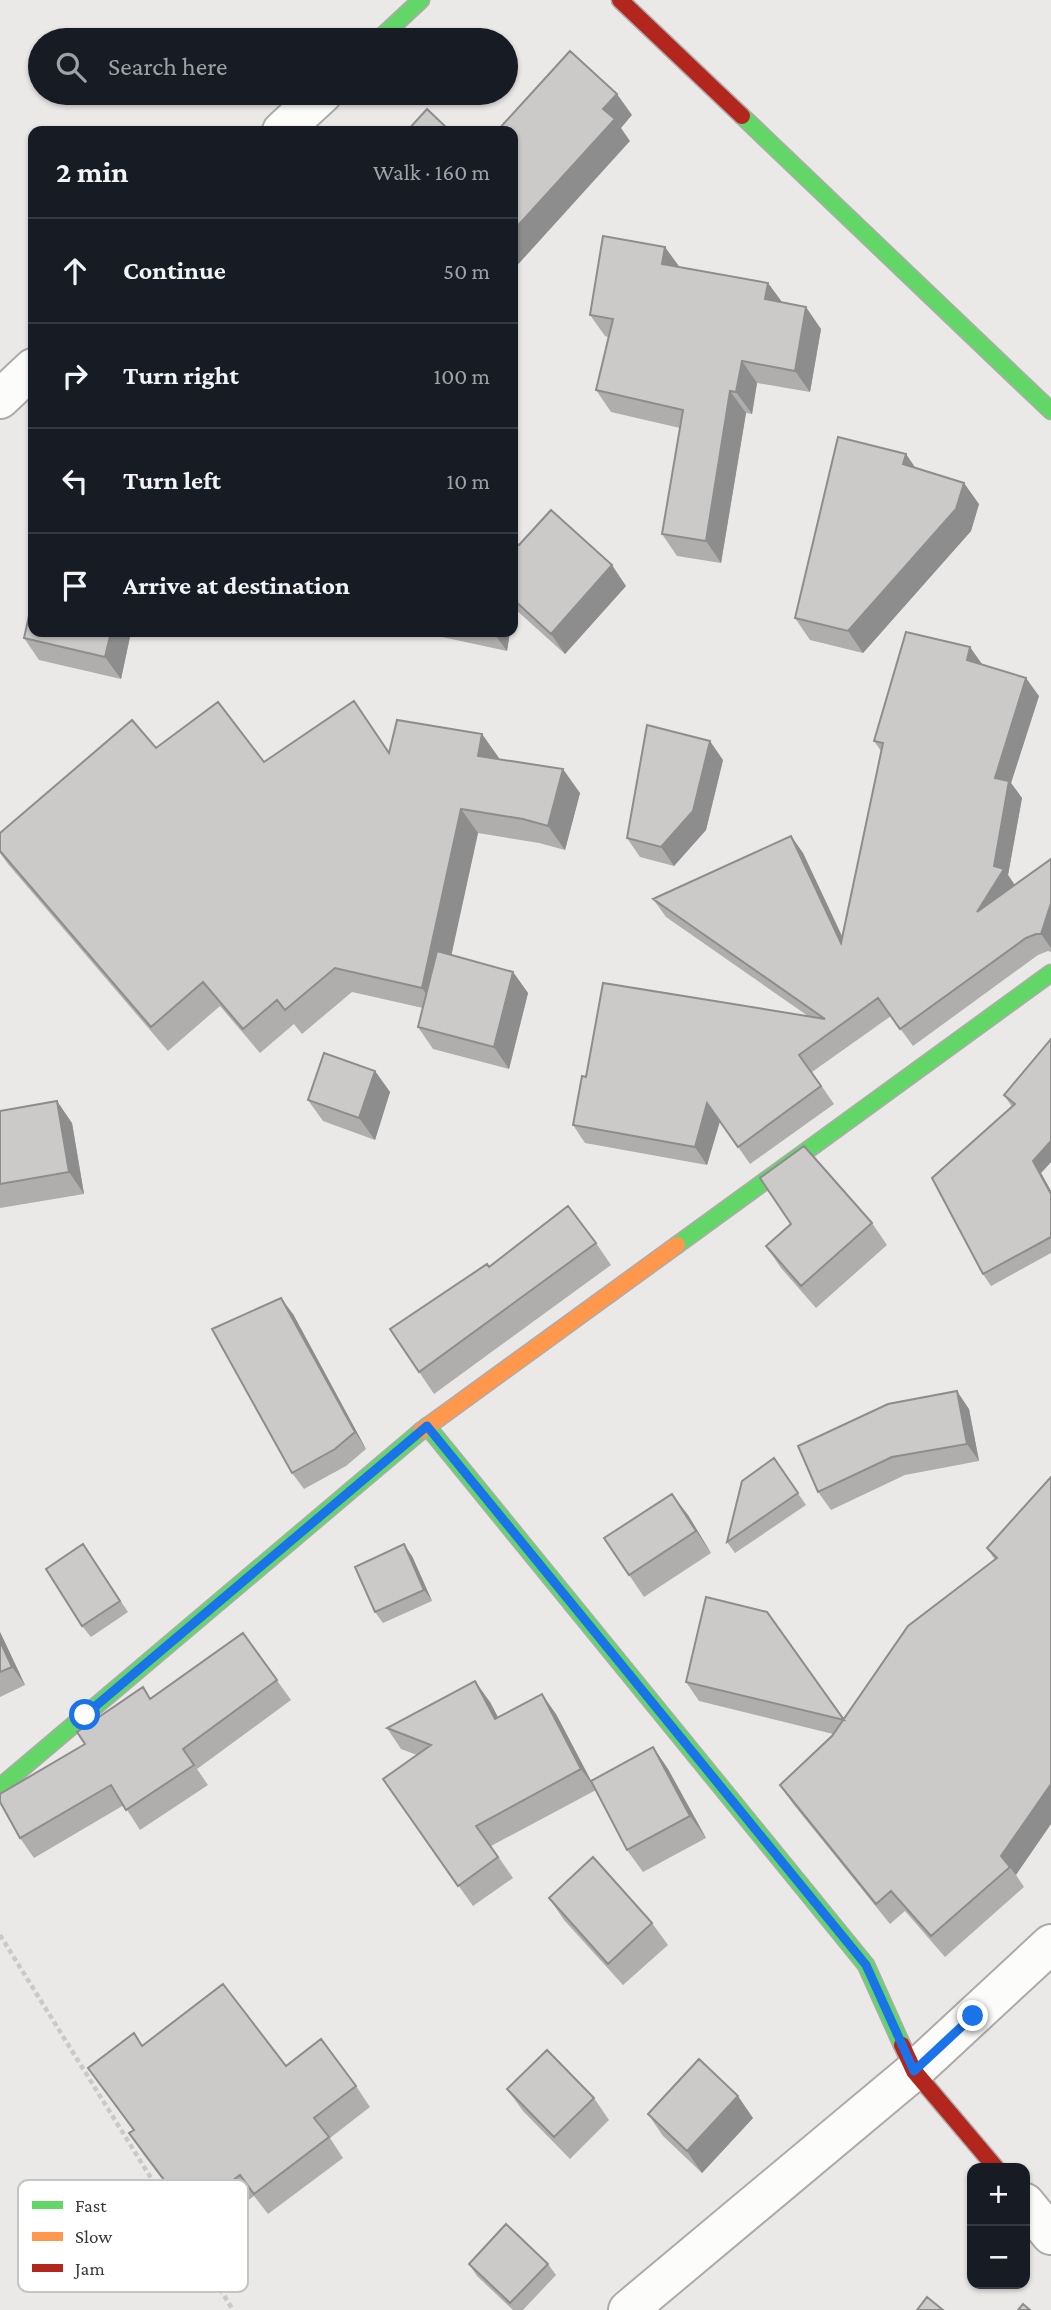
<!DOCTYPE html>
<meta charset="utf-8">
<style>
:root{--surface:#171b24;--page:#20242c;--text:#f1f3f6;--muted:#9ea1a6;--line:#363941}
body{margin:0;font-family:"Crimson Pro",serif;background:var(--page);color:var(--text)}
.controls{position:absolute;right:21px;bottom:21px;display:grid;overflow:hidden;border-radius:14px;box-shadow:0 2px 5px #0004}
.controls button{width:63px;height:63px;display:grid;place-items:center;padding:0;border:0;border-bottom:2px solid var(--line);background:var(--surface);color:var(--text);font:35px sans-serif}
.stop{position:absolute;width:21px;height:21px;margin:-16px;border:5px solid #1a73e8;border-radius:50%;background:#fff}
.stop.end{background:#1a73e8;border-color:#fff;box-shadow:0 2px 7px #0008}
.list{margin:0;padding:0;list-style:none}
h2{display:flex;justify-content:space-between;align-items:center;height:91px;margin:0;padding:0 28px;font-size:30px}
h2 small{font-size:23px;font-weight:400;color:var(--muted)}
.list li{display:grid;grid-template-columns:46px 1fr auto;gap:21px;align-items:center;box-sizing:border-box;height:105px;padding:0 28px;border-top:2px solid var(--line)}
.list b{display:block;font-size:26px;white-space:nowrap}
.list em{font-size:23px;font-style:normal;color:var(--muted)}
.icon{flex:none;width:38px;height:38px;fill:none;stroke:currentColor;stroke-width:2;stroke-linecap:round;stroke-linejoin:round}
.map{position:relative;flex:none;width:1051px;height:2310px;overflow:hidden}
.search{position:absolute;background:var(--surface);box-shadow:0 2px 5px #0004;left:28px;top:28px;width:490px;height:77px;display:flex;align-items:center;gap:18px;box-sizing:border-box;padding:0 24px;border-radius:38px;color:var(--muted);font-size:26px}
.panel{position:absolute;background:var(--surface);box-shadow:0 2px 5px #0004;left:28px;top:126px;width:490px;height:511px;border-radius:14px}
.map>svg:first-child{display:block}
</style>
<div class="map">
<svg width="1051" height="2310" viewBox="0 0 1051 2310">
<rect width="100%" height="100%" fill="#ebe9e7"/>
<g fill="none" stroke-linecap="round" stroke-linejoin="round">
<defs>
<path id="street" d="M282 131 323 93
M0 399 33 368
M1025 2203 1051 2235
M628 2310 914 2071 1051 1944"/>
<path id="fast" d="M378 40 421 0
M742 116 1051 411
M677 1245 1051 973
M427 1426 866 1965 902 2045
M0 1787 421 1431"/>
<path id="slow" d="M421 1431 677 1245"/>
<path id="jam" d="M620 0 742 116
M902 2045 914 2071 996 2168"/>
</defs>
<use href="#street" stroke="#adabaa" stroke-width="42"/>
<use href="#fast" stroke="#adabaa" stroke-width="19"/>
<use href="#slow" stroke="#adabaa" stroke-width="19"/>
<use href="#jam" stroke="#adabaa" stroke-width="19"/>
<path stroke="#cac9c8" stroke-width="4.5" stroke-dasharray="5 3.5" stroke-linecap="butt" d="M0 1935 233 2310"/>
<use href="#street" stroke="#fcfcfb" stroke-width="38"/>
<use href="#fast" stroke="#63d668" stroke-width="16"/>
<use href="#slow" stroke="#ff974d" stroke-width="16"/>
<use href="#jam" stroke="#b3261e" stroke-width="16"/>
</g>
<path fill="#afaead" d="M680 267 768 283 782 302 821 329 810 392 757 383 752 414 746 413 721 563 677 556 662 534 680 428 611 412 596 390 608 337 605 336 590 315Z
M915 468 979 504 971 531 863 653 810 640 795 618Z
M513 543 626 586 565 654 515 609 513 621Z
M33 632H131L121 679 39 660 24 638Z
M426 632H510L507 651 428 634Z
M982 665 1039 696 1011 783 1022 798 1008 875 1015 885 1051 859V952L1048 951 1038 955 913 1046 891 1016 812 1072 834 1104 750 1164 720 1121 707 1165 585 1143 573 1125 586 1077 808 1016 666 917 653 899 791 836 803 853 842 936 881 751 874 741Z
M482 734 499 759 580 793 565 850 539 843 478 833 451 955 513 972 528 993 509 1069 433 1049 418 1027 423 1008 352 992 302 1034 294 1024 260 1053 220 1006 168 1051 8 864 0 853V833L156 748 264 762 389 753Z
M723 760 706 830 674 866 640 857 627 838Z
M1051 1039V1162L1041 1173 1051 1191V1253L991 1286 983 1274 1012 1107 1004 1095Z
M375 1071 390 1092 375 1140 323 1121 308 1100Z
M0 1111 72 1123 84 1194 0 1208Z
M872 1223 887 1245 816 1308 781 1268 766 1246Z
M596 1243 611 1265 434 1394 390 1329 489 1267Z
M293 1314 366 1449 346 1466 304 1489 292 1473Z
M969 1409 979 1461 905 1475 831 1510 818 1492Z
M774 1458 806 1505 735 1553 727 1542Z
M1051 1477 1016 1875 1024 1887 945 1957 905 1911 890 1924 794 1805 780 1785 833 1734 699 1701 686 1682 843 1720 995 1560 987 1548Z
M688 1515 711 1553 644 1597 604 1538Z
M91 1556 128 1612 91 1637 82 1626Z
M412 1556 432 1601 383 1623 375 1612Z
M0 1632 25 1685 0 1697Z
M243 1633 291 1700 197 1769 208 1785 140 1830 124 1805 34 1858 20 1838 85 1744Z
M490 1702 498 1717 556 1714 591 1781 653 1747 668 1769 706 1838 643 1872 627 1850 596 1790 491 1846 513 1878 473 1906 383 1779 417 1755 401 1749 387 1728Z
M549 1898 652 1923 668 1945 623 1985 564 1920Z
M142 2046 286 2066 356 2086 370 2107 330 2138 343 2158 268 2214 254 2196 204 2234 143 2154 129 2133 133 2130 88 2068Z
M507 2089 594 2098 609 2120 570 2159 523 2111Z
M648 2114 753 2118 702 2173 663 2136Z
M469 2264H548L556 2275 523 2310H513L477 2276Z"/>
<path fill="#8e8d8d" d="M617 94 632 115 621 128 630 141 513 270V231L603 109Z
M665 247 681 269 662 264Z
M768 283 784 305 765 299Z
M806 307 821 329 810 392 795 371Z
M742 361 757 383 752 414 736 392Z
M730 391 746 413 721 563 706 541Z
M906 454 921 476 903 464Z
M964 483 979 504 971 531 863 653 848 631Z
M612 565 626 586 565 654 551 634Z
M513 605 515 609 513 621Z
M111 632H131L121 679 105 657Z
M493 632H510L507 651Z
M970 647 982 664 967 660Z
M1026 678 1039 696 1011 783 1022 798 1008 875 1016 887 977 912 994 866 995 778Z
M482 734 499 758 495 780 478 756Z
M710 741 723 760 706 830 674 866 661 847Z
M563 769 580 793 565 850 548 826Z
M461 809 478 833 439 1012 422 988Z
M791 836 803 853 853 960 841 943Z
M1051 903V948L1041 934Z
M513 972 528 993 509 1069 494 1047Z
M375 1071 390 1092 375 1140 359 1118Z
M57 1101 72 1123 84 1194 69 1172Z
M707 1103 720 1121 707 1165 695 1147Z
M1051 1141V1162L1041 1173 1051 1191V1194L1033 1161Z
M281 1298 293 1314 366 1449 355 1432Z
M957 1391 969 1409 979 1461 967 1444Z
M672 1494 688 1515 711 1553 696 1531Z
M404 1544 412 1556 432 1601 424 1590Z
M0 1632 25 1685 12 1667 0 1641Z
M475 1681 490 1702 509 1739 495 1719Z
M542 1694 556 1714 596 1790 581 1769Z
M653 1747 668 1769 706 1838 690 1816Z
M1051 1784V1824L1016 1875 1001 1856Z
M738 2096 753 2118 702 2173 687 2151Z"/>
<path fill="#cbcac9" stroke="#8e8d8d" stroke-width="2" d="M570 51 617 94 603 109 615 119 513 231V131H497Z
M427 109 450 131H407Z
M603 236 665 247 662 264 768 283 765 299 806 307 795 371 742 361 736 392 730 391 706 541 662 534 683 410 596 390 613 319 590 315Z
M838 437 906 454 903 464 964 483 956 509 848 631 795 618Z
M551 510 612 565 551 634 513 599V543L519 545Z
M33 598V632H111L105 657 24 638Z
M906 632 970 647 967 660 1026 678 995 778 1009 781 994 866 1004 869 977 912 1051 859V903L1041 934H1036L1026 938 900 1029 878 998 799 1055 821 1086 738 1147 707 1103 695 1147 573 1125 582 1076 586 1077 603 983 825 1019 653 899 791 836 841 943 883 743 874 741Z
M354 701 389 753 397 720 482 734 478 756 563 769 548 826 523 819 461 809 422 988 335 968 285 1010 277 1000 243 1029 203 982 151 1027 0 851V833L132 720 156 748 218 702 264 762Z
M647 725 710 741 693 811 661 847 627 838Z
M437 951 513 972 494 1047 418 1027Z
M1051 1039V1141L1033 1161 1051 1194V1237L983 1274 932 1178 1015 1104 1004 1095Z
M324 1053 375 1071 359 1118 308 1100Z
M57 1101 69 1172 0 1184V1111Z
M804 1146 872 1223 801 1286 766 1246 791 1224 760 1178Z
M568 1206 596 1243 419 1372 390 1329 487 1264 489 1267Z
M281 1298 355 1432 335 1449 292 1473 212 1329Z
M957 1391 967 1444 892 1457 818 1492 798 1446 888 1404Z
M774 1458 798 1493 727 1542 742 1481Z
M1051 1477V1784L1001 1856 1010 1867 931 1936 891 1891 876 1904 780 1785 832 1736 908 1626 997 1558 987 1548Z
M672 1494 696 1531 629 1575 604 1538Z
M83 1544 120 1601 82 1626 46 1569Z
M404 1544 424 1590 375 1612 355 1567Z
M706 1597 767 1612 844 1720 686 1682Z
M243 1633 277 1680 183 1749 194 1765 126 1810 111 1785 20 1838 0 1802V1794L85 1744 77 1732 143 1687 150 1699Z
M0 1641 12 1667 0 1672Z
M475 1681 495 1719 542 1694 581 1769 476 1826 498 1857 458 1886 383 1779 431 1745 387 1728Z
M653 1747 690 1816 627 1850 591 1781Z
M593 1857 652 1923 608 1964 549 1898Z
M223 1984 286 2066 321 2039 356 2086 314 2118 329 2137 254 2194 240 2175 189 2213 129 2133 134 2130 88 2068 134 2033 142 2046Z
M547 2050 594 2098 554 2137 507 2089Z
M699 2059 738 2096 687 2151 648 2114Z
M506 2224 548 2264 510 2303 469 2264Z
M927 2297 943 2310H917Z
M1023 2304 1030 2310H1018Z"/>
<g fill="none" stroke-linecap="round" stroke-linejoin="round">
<path stroke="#1a73e8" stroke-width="9" d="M85 1715 427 1426 866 1965 914 2071 973 2016"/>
</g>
<rect x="18" y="2180" width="230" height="112" rx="10" fill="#fff" stroke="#c4c4c3" stroke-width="2"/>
<rect x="32" y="2201" width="31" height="8" fill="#63d668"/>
<rect x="32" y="2232" width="31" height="9" fill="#ff974d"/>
<rect x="32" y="2264" width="31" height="8" fill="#b3261e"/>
<g font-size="19" fill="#3b3938">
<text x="75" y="2212">Fast</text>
<text x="75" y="2243">Slow</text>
<text x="75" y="2275">Jam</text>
</g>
</svg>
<div class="controls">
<button>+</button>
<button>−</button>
</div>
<div class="stop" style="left:85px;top:1715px"></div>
<div class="stop end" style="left:973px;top:2016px"></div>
<div class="search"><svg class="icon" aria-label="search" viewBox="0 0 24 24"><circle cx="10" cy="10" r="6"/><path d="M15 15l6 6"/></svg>Search here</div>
<section class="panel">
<h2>2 min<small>Walk · 160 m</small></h2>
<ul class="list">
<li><svg class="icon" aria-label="ahead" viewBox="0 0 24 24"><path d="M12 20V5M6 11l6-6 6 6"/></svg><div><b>Continue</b></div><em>50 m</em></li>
<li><svg class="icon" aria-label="right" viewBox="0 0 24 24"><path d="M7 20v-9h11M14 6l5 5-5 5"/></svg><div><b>Turn right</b></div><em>100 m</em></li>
<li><svg class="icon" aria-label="left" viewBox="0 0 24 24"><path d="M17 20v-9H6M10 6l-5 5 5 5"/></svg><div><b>Turn left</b></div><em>10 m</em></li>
<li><svg class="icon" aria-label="arrive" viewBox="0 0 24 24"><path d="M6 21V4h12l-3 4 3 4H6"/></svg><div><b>Arrive at destination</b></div></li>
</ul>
</section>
</div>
